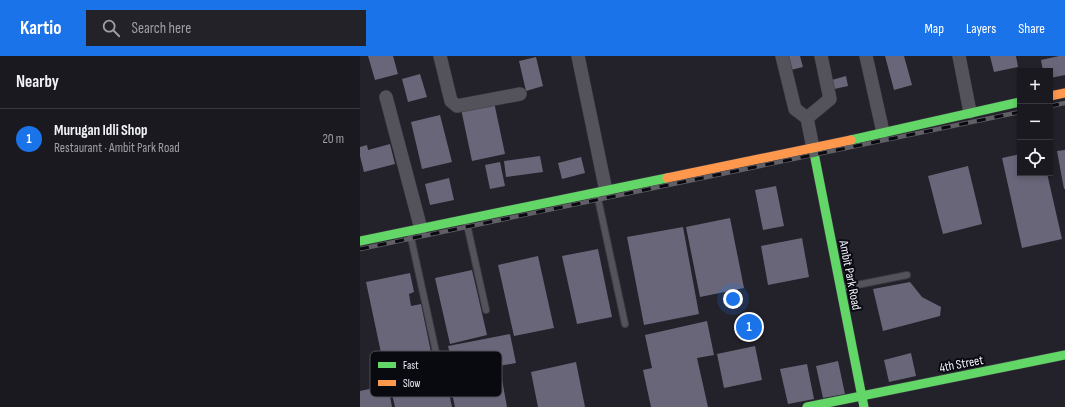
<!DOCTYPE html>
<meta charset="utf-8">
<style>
:root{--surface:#1a1920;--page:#232229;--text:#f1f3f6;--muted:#9fa0a5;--line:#38383e;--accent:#1a73e8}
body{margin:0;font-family:"Sofia Sans Condensed",sans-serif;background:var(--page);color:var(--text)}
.controls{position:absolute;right:12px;top:12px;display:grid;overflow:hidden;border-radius:0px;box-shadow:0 2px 6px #0003}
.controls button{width:36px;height:36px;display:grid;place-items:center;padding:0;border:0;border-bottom:1px solid var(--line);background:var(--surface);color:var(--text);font:20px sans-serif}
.you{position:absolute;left:373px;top:243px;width:14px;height:14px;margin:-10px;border:3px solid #fff;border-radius:50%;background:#1a73e8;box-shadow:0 0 0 6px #1a73e833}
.badge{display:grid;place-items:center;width:26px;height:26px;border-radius:50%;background:var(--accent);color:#fff;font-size:13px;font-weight:700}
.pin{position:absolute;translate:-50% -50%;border:2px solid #fff;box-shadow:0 1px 4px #0006}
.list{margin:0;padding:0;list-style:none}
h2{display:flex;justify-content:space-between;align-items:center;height:52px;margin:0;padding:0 16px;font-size:17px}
h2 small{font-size:13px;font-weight:400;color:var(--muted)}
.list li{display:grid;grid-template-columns:26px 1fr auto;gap:12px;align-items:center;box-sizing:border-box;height:60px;padding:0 16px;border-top:1px solid var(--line)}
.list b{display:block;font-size:15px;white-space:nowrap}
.list p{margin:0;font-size:13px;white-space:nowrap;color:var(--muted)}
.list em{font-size:13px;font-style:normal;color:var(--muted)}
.icon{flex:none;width:22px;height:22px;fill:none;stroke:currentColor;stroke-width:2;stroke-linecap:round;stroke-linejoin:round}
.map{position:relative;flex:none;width:705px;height:351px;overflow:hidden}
header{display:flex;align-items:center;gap:24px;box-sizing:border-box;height:56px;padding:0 20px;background:var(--accent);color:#fff}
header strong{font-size:19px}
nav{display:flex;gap:22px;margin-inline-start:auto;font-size:14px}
.search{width:280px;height:36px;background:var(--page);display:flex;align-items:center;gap:10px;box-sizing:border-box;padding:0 14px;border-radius:0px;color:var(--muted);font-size:15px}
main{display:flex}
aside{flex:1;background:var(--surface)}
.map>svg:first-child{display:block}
</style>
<header>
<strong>Kartio</strong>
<div class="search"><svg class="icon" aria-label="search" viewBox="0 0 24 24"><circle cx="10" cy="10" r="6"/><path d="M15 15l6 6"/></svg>Search here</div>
<nav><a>Map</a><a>Layers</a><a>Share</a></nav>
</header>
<main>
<aside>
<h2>Nearby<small></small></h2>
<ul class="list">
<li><span class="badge">1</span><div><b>Murugan Idli Shop</b><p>Restaurant · Ambit Park Road</p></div><em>20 m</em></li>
</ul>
</aside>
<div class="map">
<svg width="705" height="351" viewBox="0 0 705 351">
<rect width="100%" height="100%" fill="#23212a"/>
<path fill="#696679" d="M8 0H33L38 18 15 24Z
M424 0H440L443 11 427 15Z
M525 0H544L552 29 534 34Z
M630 0H656L658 11 634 16Z
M699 0H705V19L690 22V15H683L681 4Z
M176 1 183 30 166 35 159 5Z
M60 18 67 41 48 46 42 23Z
M486 20 488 30 470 34 468 25Z
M134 46 145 98 112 105 101 53Z
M80 59 92 106 62 113 51 66Z
M30 88 35 108 4 116 0 100V91L7 89 8 94Z
M705 94V133H704L697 95Z
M660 98V117H687L702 183 662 192 642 102Z
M180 100 183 116 146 121 144 105Z
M221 101 225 117 202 123 198 107Z
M140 106 145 130 130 133 125 109Z
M608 110 622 168 583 178 568 120Z
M89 122 94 144 70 149 65 128Z
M416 130 424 170 403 174 395 134Z
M370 162 384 232 340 241 326 171Z
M323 171 339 258 284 269 267 181Z
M442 182 449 221 408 229 401 190Z
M238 193 252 261 217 268 202 200Z
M178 200 194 272 154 280 138 209Z
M112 214 127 279 90 288 75 222Z
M50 217 54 236 49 238 51 250 61 248 72 301 24 311 6 226Z
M550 226 562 241 581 251 580 260 523 275 513 233Z
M347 265 354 299 337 302 348 351H291L283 314 292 312 285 279Z
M150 278 156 307 133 311 131 302 93 310 88 290Z
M395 290 402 324 364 332 357 298Z
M551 297 556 320 529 326 524 304Z
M478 305 485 338 463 342 456 310Z
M216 306 225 351H178L171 316Z
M447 308 454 343 428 348 420 313Z
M141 318 147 351H95L90 328Z
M87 327 92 351H35L32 338Z
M28 329 32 351H0V335Z"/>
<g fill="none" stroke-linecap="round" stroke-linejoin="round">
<defs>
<path id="lane" d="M237 138 265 268
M106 164 126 254
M482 232 547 219
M40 330C62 324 71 327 77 301L50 177"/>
<path id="street" d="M80 0 91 45 97 50 160 38
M218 0 246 135
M422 0 435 53 447 62 453 92
M506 0 523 76
M599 0 610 56
M26 41 61 173
M447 62 470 43 461 0"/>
<path id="fast" d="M491 84 660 46
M453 92 504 351
M0 185 307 122
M447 351 705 299"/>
<path id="slow" d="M690 40 705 37
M307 122 491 84"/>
</defs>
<use href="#lane" stroke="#3e3c44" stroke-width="8"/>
<use href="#street" stroke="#3e3c44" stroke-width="14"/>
<use href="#fast" stroke="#3e3c44" stroke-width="10"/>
<use href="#slow" stroke="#3e3c44" stroke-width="10"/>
<use href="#lane" stroke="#54535b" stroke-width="6"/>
<use href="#street" stroke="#54535b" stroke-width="13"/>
<use href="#fast" stroke="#63d668" stroke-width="9"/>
<use href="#slow" stroke="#ff974d" stroke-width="9"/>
<defs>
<path id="rail" d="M690 50 705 47
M0 193 660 56"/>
</defs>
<use href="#rail" stroke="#605f66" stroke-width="4.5"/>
<use href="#rail" stroke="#090910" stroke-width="3" stroke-dasharray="9" stroke-linecap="butt"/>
</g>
<g text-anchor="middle" stroke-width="4" stroke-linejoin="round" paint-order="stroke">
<g font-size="13" fill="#f0effb" stroke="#090910">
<text transform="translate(491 219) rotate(79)" y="5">Ambit Park Road</text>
<text transform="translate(601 307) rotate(-11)" y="5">4th Street</text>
</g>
</g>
<rect x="10" y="295" width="132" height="46" rx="6" fill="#090910" stroke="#4e4e56" stroke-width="1"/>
<rect x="18" y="306" width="18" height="6" fill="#63d668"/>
<rect x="18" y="324" width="18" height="6" fill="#ff974d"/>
<g font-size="11" fill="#f0effb">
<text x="43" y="313">Fast</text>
<text x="43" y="331">Slow</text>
</g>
</svg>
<div class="controls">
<button>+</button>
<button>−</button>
<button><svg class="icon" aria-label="locate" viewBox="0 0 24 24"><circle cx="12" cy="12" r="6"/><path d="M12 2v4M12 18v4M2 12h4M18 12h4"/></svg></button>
</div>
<div class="you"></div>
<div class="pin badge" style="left:389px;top:271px">1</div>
</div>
</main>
